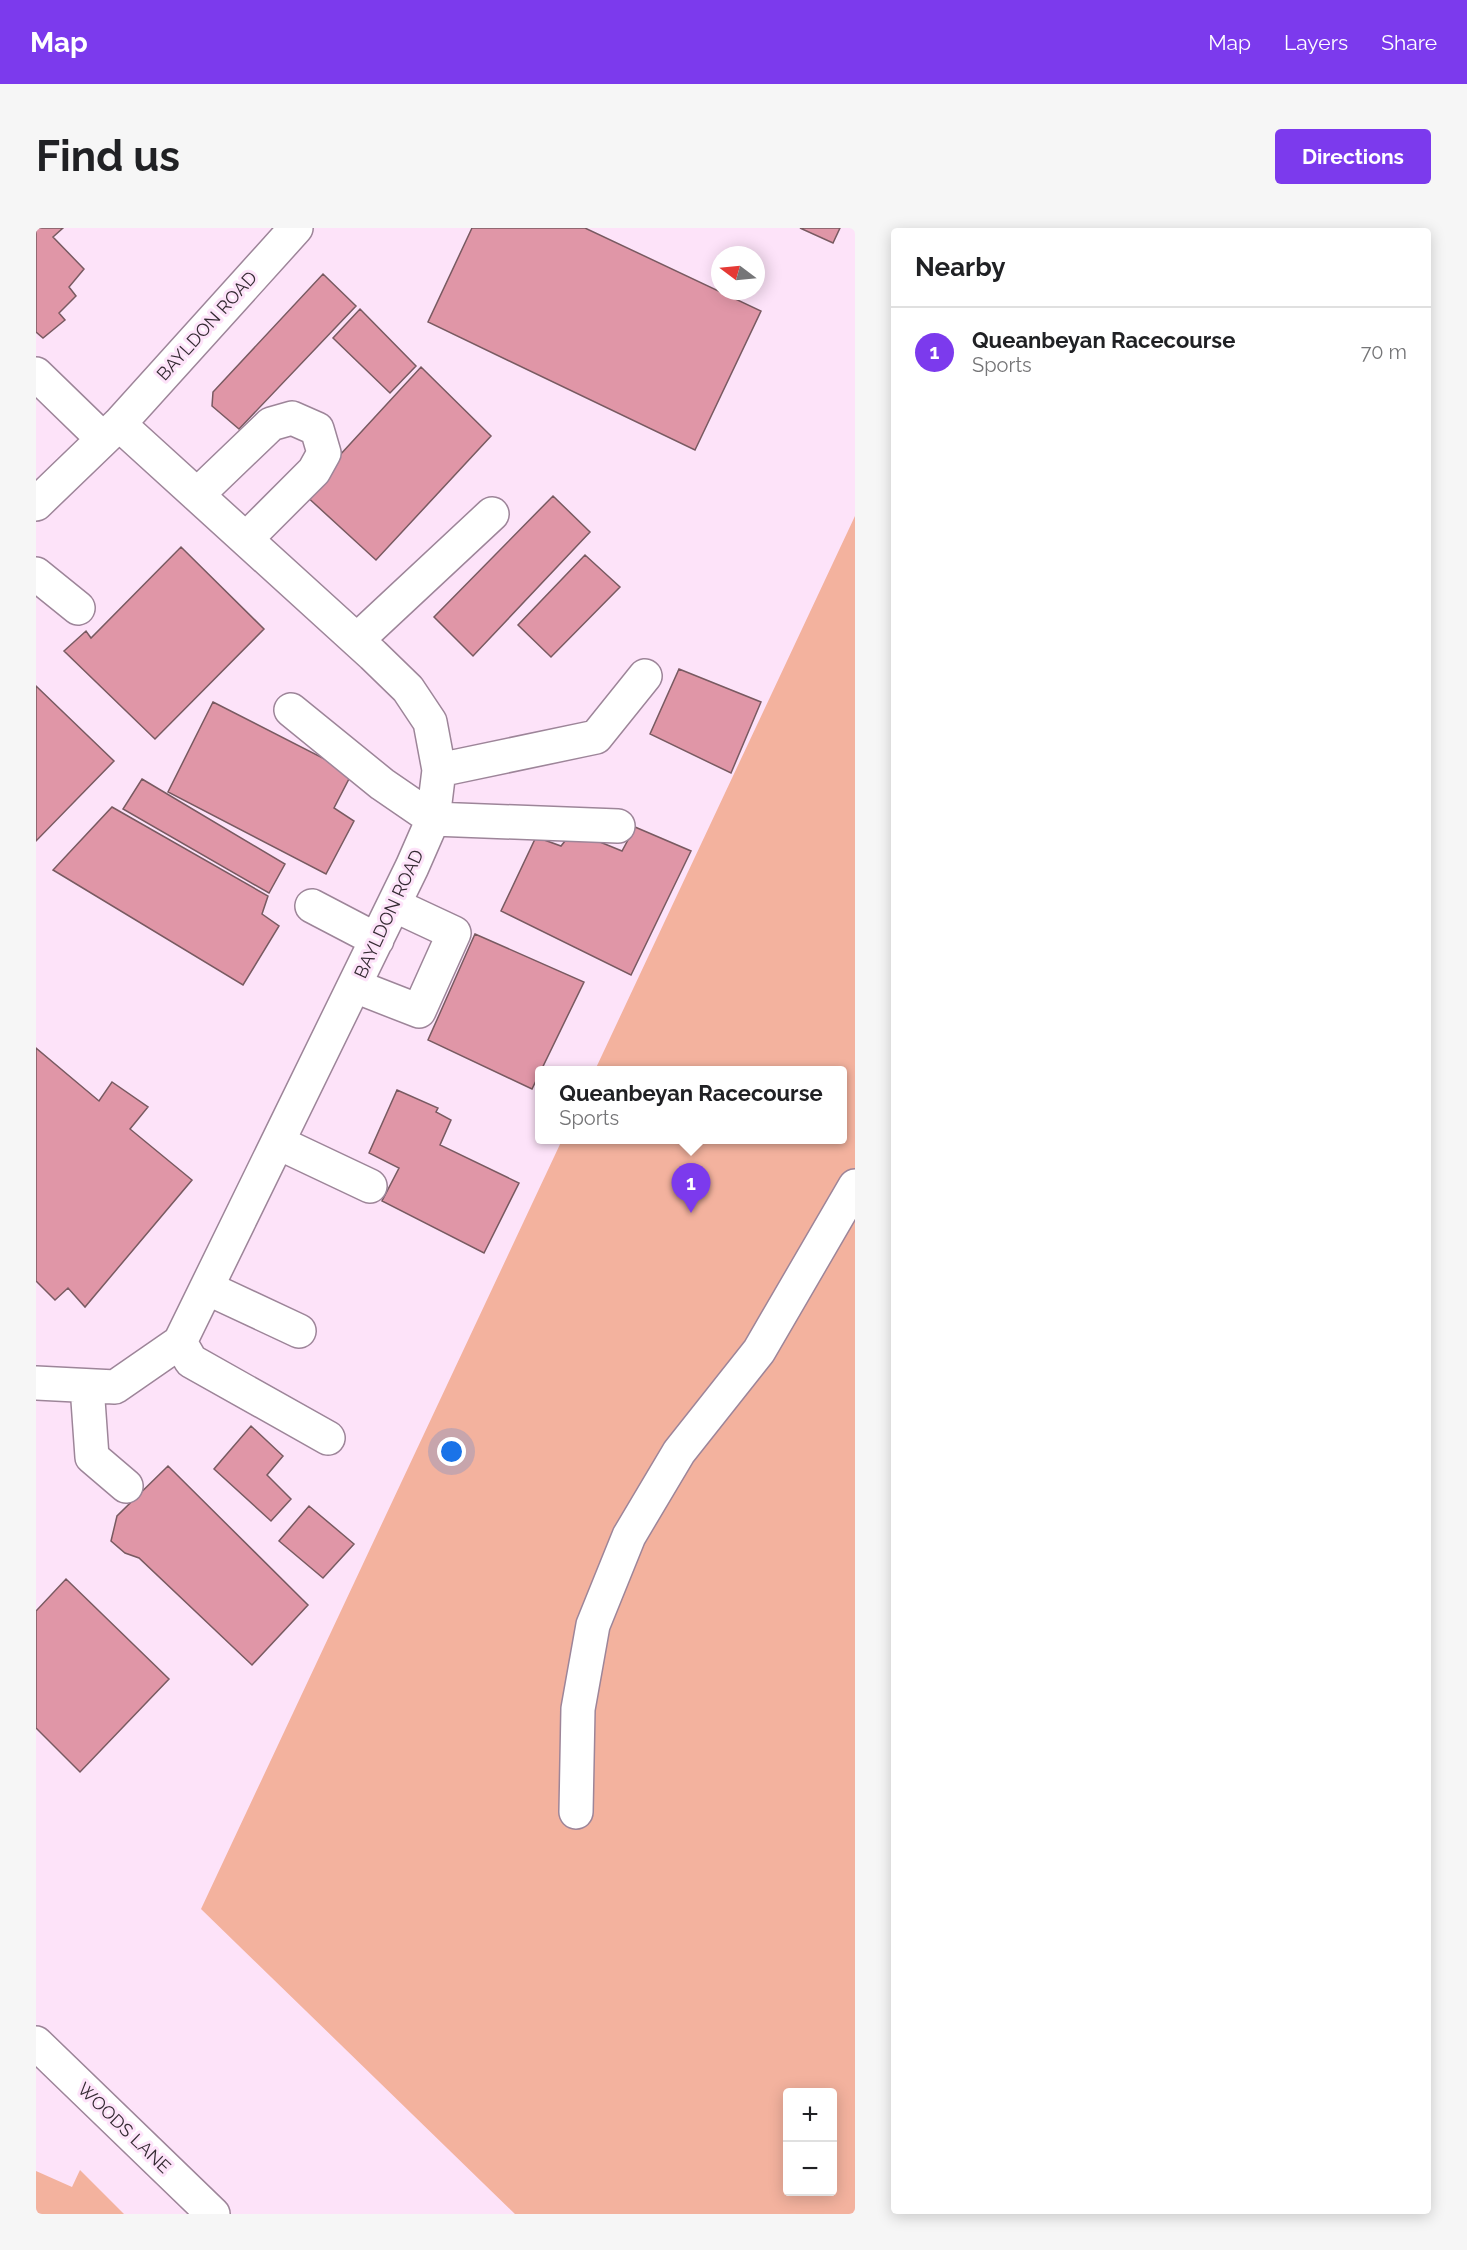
<!DOCTYPE html>
<meta charset="utf-8">
<style>
:root{--surface:#fff;--page:#f6f6f6;--text:#202124;--muted:#757577;--line:#e0e0e0;--accent:#7c3aed}
body{margin:0;font-family:Raleway,sans-serif;background:var(--page);color:var(--text)}
.controls{position:absolute;right:18px;bottom:18px;display:grid;overflow:hidden;border-radius:6px;box-shadow:0 3px 15px #0003}
.controls button{width:54px;height:54px;display:grid;place-items:center;padding:0;border:0;border-bottom:2px solid var(--line);background:var(--surface);color:var(--text);font:30px sans-serif}
.compass{position:absolute;left:675px;top:18px;width:54px;height:54px;border-radius:50%;background:var(--surface);box-shadow:0 3px 15px #0003;rotate:286deg}
.you{position:absolute;left:416px;top:1224px;width:21px;height:21px;margin:-15px;border:4px solid #fff;border-radius:50%;background:#1a73e8;box-shadow:0 0 0 9px #1a73e833}
.badge{display:grid;place-items:center;width:39px;height:39px;border-radius:50%;background:var(--accent);color:#fff;font-size:20px;font-weight:700}
.pin{position:absolute;translate:-50% -50px;filter:drop-shadow(0 2px 3px #0008)}
.pin::after{content:'';position:absolute;top:32px;width:21px;height:18px;background:inherit;clip-path:polygon(0 0,100% 0,50% 100%)}
.popup{position:absolute;left:499px;top:838px;width:312px;height:78px;box-sizing:border-box;display:grid;place-content:center;border-radius:6px;background:var(--surface);filter:drop-shadow(0 2px 4px #0005);font-size:20px;white-space:nowrap;color:var(--muted)}
.popup b{font-size:22px;color:var(--text)}
.popup::after{content:'';position:absolute;left:50%;top:100%;margin-left:-12px;border:12px solid transparent;border-top-color:var(--surface)}
.list{margin:0;padding:0;list-style:none}
h2{display:flex;justify-content:space-between;align-items:center;height:78px;margin:0;padding:0 24px;font-size:26px}
h2 small{font-size:20px;font-weight:400;color:var(--muted)}
.list li{display:grid;grid-template-columns:39px 1fr auto;gap:18px;align-items:center;box-sizing:border-box;height:90px;padding:0 24px;border-top:2px solid var(--line)}
.list b{display:block;font-size:22px;white-space:nowrap}
.list p{margin:0;font-size:20px;white-space:nowrap;color:var(--muted)}
.list em{font-size:20px;font-style:normal;color:var(--muted)}
.map{position:relative;flex:none;width:819px;height:1986px;overflow:hidden;border-radius:6px}
header{display:flex;align-items:center;gap:36px;box-sizing:border-box;height:84px;padding:0 30px;background:var(--accent);color:#fff}
header strong{font-size:28px}
nav{display:flex;gap:33px;margin-inline-start:auto;font-size:21px}
.intro{display:flex;align-items:center;justify-content:space-between;box-sizing:border-box;height:144px;padding:0 36px}
h1{margin:0;font-size:42px}
.button{padding:15px 27px;border-radius:6px;background:var(--accent);color:#fff;font-size:21px;font-weight:700}
main{display:flex;gap:36px;padding:0 36px}
aside{flex:1;background:var(--surface);border-radius:6px;box-shadow:0 3px 15px #0003}
.map>svg:first-child{display:block}
</style>
<header>
<strong>Map</strong>
<nav><a>Map</a><a>Layers</a><a>Share</a></nav>
</header>
<div class="intro"><h1>Find us</h1><a class="button">Directions</a></div>
<main>
<div class="map">
<svg width="819" height="1986" viewBox="0 0 819 1986">
<rect width="100%" height="100%" fill="#fde3f9"/>
<path fill="#f3b29e" fill-rule="evenodd" d="M819 288V1986H479L165 1681 526 912H807V842H559ZM752 1864H796V1964H752Z
M44 1942 88 1986H0V1943L36 1959Z"/>
<path fill="#e096a7" stroke="#785a61" stroke-width="1.5" d="M0 0H27L17 9 48 41 33 59 40 68 23 85 29 92 7 110 0 104Z
M436 0H549L725 83 659 222 392 94Z
M764 0H804L797 15Z
M287 46 320 78 203 201 176 178 177 164Z
M324 81 380 138 354 165 297 110Z
M385 139 455 208 340 332 268 266Z
M517 268 554 304 437 428 398 389Z
M145 319 228 401 119 511 28 423 50 403 55 410Z
M549 327 584 359 515 429 482 397Z
M643 441 725 474 695 545 614 506Z
M0 458 78 533 0 613Z
M177 474 316 545 298 580 318 593 290 646 132 564Z
M106 551 249 636 233 665 87 581Z
M76 579 232 668 226 686 243 698 207 757 17 642Z
M599 599 655 623 595 747 465 683 500 609 525 618 537 603 586 623Z
M439 706 548 754 496 861 392 812Z
M0 820 63 873 76 854 112 879 94 901 156 952 49 1079 32 1060 19 1072 0 1053Z
M361 862 402 880 400 884 415 892 404 917 483 955 448 1025 346 973 363 940 333 925Z
M215 1198 247 1228 231 1247 255 1271 235 1293 178 1241Z
M132 1238 272 1377 216 1437 103 1330 89 1325 75 1313 81 1288Z
M273 1278 318 1316 287 1350 243 1313Z
M30 1351 133 1451 44 1544 0 1500V1383Z"/>
<g fill="none" stroke-linecap="round" stroke-linejoin="round">
<defs>
<path id="minor" d="M0 146 67 211
M161 267 235 196 256 190 281 201 288 225 278 243 210 311
M0 276 83 196 260 0
M0 346 42 380
M321 412 456 286
M255 482 346 556 397 591 582 598
M403 542 560 509 609 448
M276 678 341 712
M319 758 383 783 418 705 358 677
M243 915 334 958
M171 1060 263 1103
M144 1114 155 1133 292 1210
M0 1155 79 1159 144 1114 376 639 397 591 403 542 394 494 372 461 337 427 83 196
M51 1158 56 1229 90 1258
M540 1584 542 1481 557 1397 593 1308 643 1224 723 1123 819 958
M0 1815 177 1986"/>
</defs>
<use href="#minor" stroke="#9d8599" stroke-width="36"/>
<use href="#minor" stroke="#fff" stroke-width="33"/>
</g>
<g text-anchor="middle" stroke-width="6" stroke-linejoin="round" paint-order="stroke">
<g font-size="18" fill="#342a32" stroke="#fde3f9">
<text transform="translate(171 98) rotate(-48)" y="6">BAYLDON ROAD</text>
<text transform="translate(353 686) rotate(-65)" y="6">BAYLDON ROAD</text>
<text transform="translate(88 1900) rotate(44)" y="6">WOODS LANE</text>
</g>
</g>
</svg>
<div class="controls">
<button>+</button>
<button>−</button>
</div>
<svg class="compass" viewBox="-18 -18 36 36"><path d="M0-13l5 13h-10z" fill="#e53935"/><path d="M0 13l5-13h-10z" fill="#757577"/></svg>
<div class="you"></div>
<div class="pin badge" style="left:655px;top:985px">1</div>
<div class="popup"><b>Queanbeyan Racecourse</b>Sports</div>
</div>
<aside>
<h2>Nearby<small></small></h2>
<ul class="list">
<li><span class="badge">1</span><div><b>Queanbeyan Racecourse</b><p>Sports</p></div><em>70 m</em></li>
</ul>
</aside>
</main>
